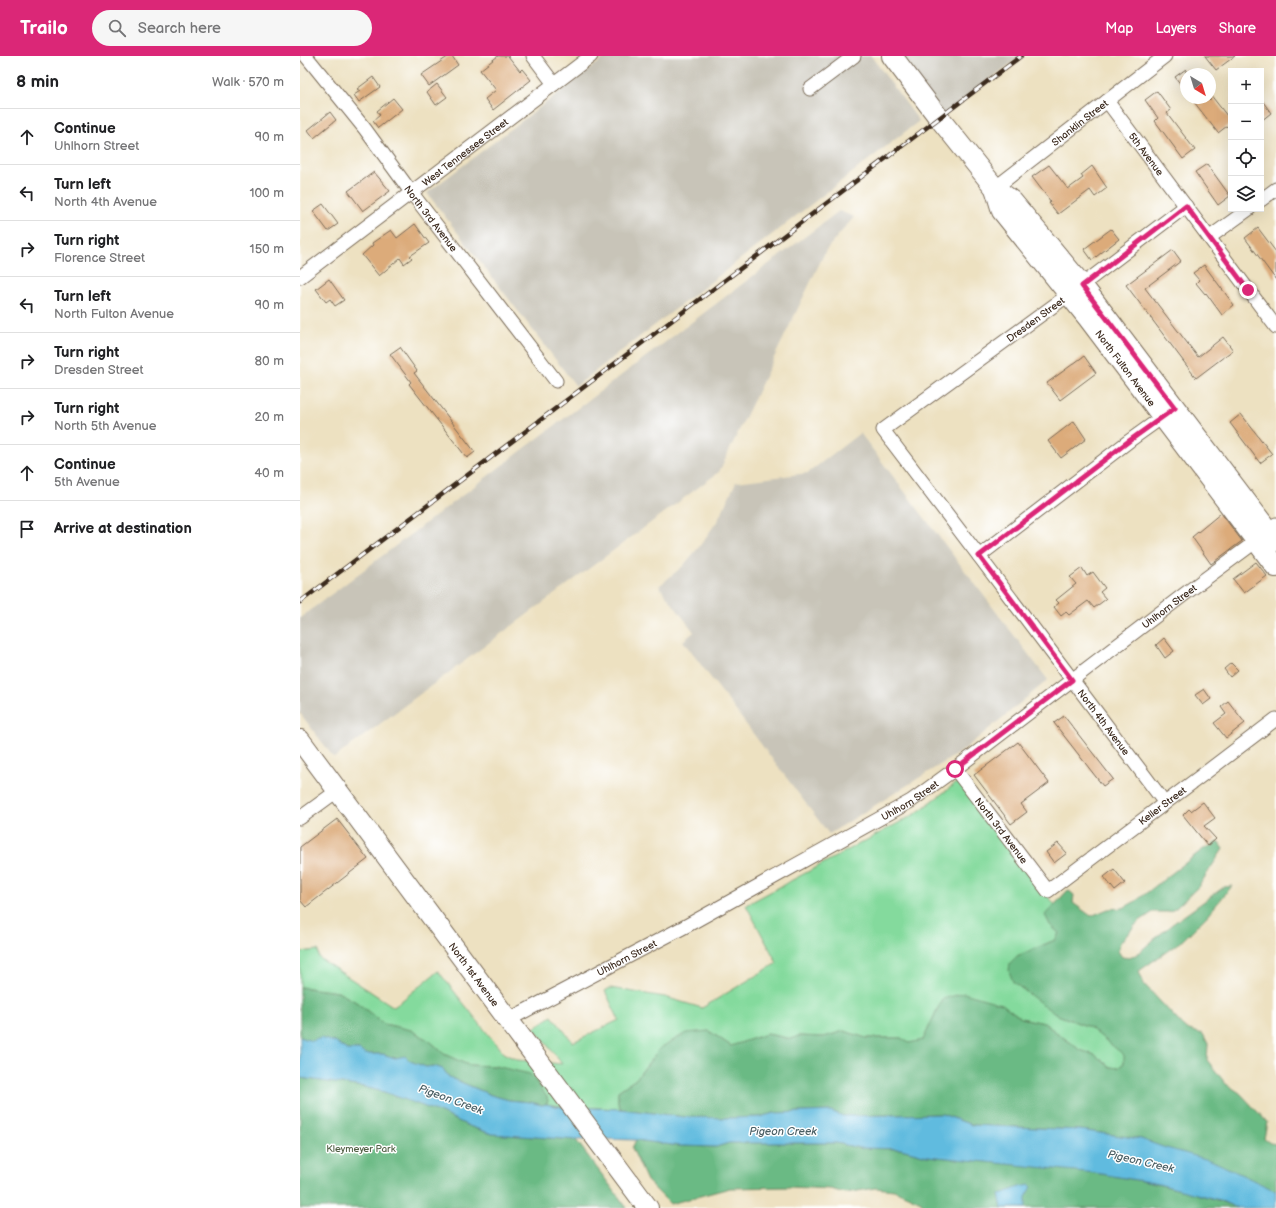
<!DOCTYPE html>
<meta charset="utf-8">
<style>
:root{--surface:#fff;--page:#f6f6f6;--text:#202124;--muted:#757577;--line:#e0e0e0;--accent:#db2777}
body{margin:0;font-family:"Balsamiq Sans",sans-serif;background:var(--page);color:var(--text)}
.controls{position:absolute;right:12px;top:12px;display:grid;overflow:hidden;border-radius:0px;box-shadow:0 4px 16px #0002}
.controls button{width:36px;height:36px;display:grid;place-items:center;padding:0;border:0;border-bottom:1px solid var(--line);background:var(--surface);color:var(--text);font:20px sans-serif}
.compass{position:absolute;left:880px;top:12px;width:36px;height:36px;border-radius:50%;background:var(--surface);box-shadow:0 4px 16px #0002;rotate:142deg}
.stop{position:absolute;width:12px;height:12px;margin:-9px;border:3px solid #db2777;border-radius:50%;background:#fff}
.stop.end{background:#db2777;border-color:#fff;box-shadow:0 1px 4px #0008}
.list{margin:0;padding:0;list-style:none}
h2{display:flex;justify-content:space-between;align-items:center;height:52px;margin:0;padding:0 16px;font-size:17px}
h2 small{font-size:13px;font-weight:400;color:var(--muted)}
.list li{display:grid;grid-template-columns:26px 1fr auto;gap:12px;align-items:center;box-sizing:border-box;height:56px;padding:0 16px;border-top:1px solid var(--line)}
.list b{display:block;font-size:15px;white-space:nowrap}
.list p{margin:0;font-size:13px;white-space:nowrap;color:var(--muted)}
.list em{font-size:13px;font-style:normal;color:var(--muted)}
.icon{flex:none;width:22px;height:22px;fill:none;stroke:currentColor;stroke-width:2;stroke-linecap:round;stroke-linejoin:round}
.map{position:relative;flex:none;width:976px;height:1152px;overflow:hidden}
header{display:flex;align-items:center;gap:24px;box-sizing:border-box;height:56px;padding:0 20px;background:var(--accent);color:#fff}
header strong{font-size:19px}
nav{display:flex;gap:22px;margin-inline-start:auto;font-size:14px}
.search{width:280px;height:36px;background:var(--page);display:flex;align-items:center;gap:10px;box-sizing:border-box;padding:0 14px;border-radius:22px;color:var(--muted);font-size:15px}
main{display:flex}
aside{flex:1;background:var(--surface)}
.map>svg:first-child{display:block}
</style>
<header>
<strong>Trailo</strong>
<div class="search"><svg class="icon" aria-label="search" viewBox="0 0 24 24"><circle cx="10" cy="10" r="6"/><path d="M15 15l6 6"/></svg>Search here</div>
<nav><a>Map</a><a>Layers</a><a>Share</a></nav>
</header>
<main>
<aside>
<h2>8 min<small>Walk · 570 m</small></h2>
<ul class="list">
<li><svg class="icon" aria-label="ahead" viewBox="0 0 24 24"><path d="M12 20V5M6 11l6-6 6 6"/></svg><div><b>Continue</b><p>Uhlhorn Street</p></div><em>90 m</em></li>
<li><svg class="icon" aria-label="left" viewBox="0 0 24 24"><path d="M17 20v-9H6M10 6l-5 5 5 5"/></svg><div><b>Turn left</b><p>North 4th Avenue</p></div><em>100 m</em></li>
<li><svg class="icon" aria-label="right" viewBox="0 0 24 24"><path d="M7 20v-9h11M14 6l5 5-5 5"/></svg><div><b>Turn right</b><p>Florence Street</p></div><em>150 m</em></li>
<li><svg class="icon" aria-label="left" viewBox="0 0 24 24"><path d="M17 20v-9H6M10 6l-5 5 5 5"/></svg><div><b>Turn left</b><p>North Fulton Avenue</p></div><em>90 m</em></li>
<li><svg class="icon" aria-label="right" viewBox="0 0 24 24"><path d="M7 20v-9h11M14 6l5 5-5 5"/></svg><div><b>Turn right</b><p>Dresden Street</p></div><em>80 m</em></li>
<li><svg class="icon" aria-label="right" viewBox="0 0 24 24"><path d="M7 20v-9h11M14 6l5 5-5 5"/></svg><div><b>Turn right</b><p>North 5th Avenue</p></div><em>20 m</em></li>
<li><svg class="icon" aria-label="ahead" viewBox="0 0 24 24"><path d="M12 20V5M6 11l6-6 6 6"/></svg><div><b>Continue</b><p>5th Avenue</p></div><em>40 m</em></li>
<li><svg class="icon" aria-label="arrive" viewBox="0 0 24 24"><path d="M6 21V4h12l-3 4 3 4H6"/></svg><div><b>Arrive at destination</b></div></li>
</ul>
</aside>
<div class="map">
<svg width="976" height="1152" viewBox="0 0 976 1152">
<rect width="100%" height="100%" fill="#fff"/>
<filter id="ink" filterUnits="userSpaceOnUse"><feTurbulence type="fractalNoise" baseFrequency=".025" numOctaves="2"/><feDisplacementMap in="SourceGraphic" scale="8" xChannelSelector="R" yChannelSelector="G"/><feConvolveMatrix kernelMatrix="1 2 1 2 8 2 1 2 1" color-interpolation-filters="sRGB"/></filter>
<filter id="wash" filterUnits="userSpaceOnUse"><feTurbulence type="fractalNoise" baseFrequency=".012" numOctaves="4" result="noise"/><feDisplacementMap in="SourceGraphic" scale="16" xChannelSelector="R" yChannelSelector="G"/><feGaussianBlur stdDeviation="0.9" result="paint"/><feColorMatrix in="noise" values="0 0 0 0 0 0 0 0 0 0 0 0 0 0 0 0 0 1.4 0 .05"/><feComposite in="paint" operator="in"/></filter>
<g filter="url(#wash)">
<rect width="100%" height="100%" fill="#ede1c1"/>
<path fill="#c8c4b8" d="M307 0H571L619 65 276 330 127 137Z
M592 0H721L639 62Z
M539 155 554 161 526 194 419 416 34 702 0 657V562Z
M560 377 748 624 662 695 529 778 383 585 394 576 359 530 383 510 399 491 418 464 436 426 508 417Z"/>
<path fill="#84da9d" stroke="#60825e" d="M659 725 755 849 746 859 750 869 759 877 755 884 717 900 755 958 789 971 825 999 824 1007 818 1012 810 1011 795 999 780 994 744 967 721 962 702 948 642 943 623 985 609 987 601 982H566L544 975 524 981 498 980 492 983 467 978 431 990 409 975 360 992 336 1023 318 1035V1047L321 1053 261 1050 246 1048 248 1045 195 1010 168 1009 144 998 131 986 111 974 84 968 56 946 38 936 0 931V896L18 894 19 902 94 951 138 915 203 997 217 1004 262 1008 234 972 252 960 273 986 319 964 305 935 310 932 365 941 402 952 477 907 446 849 615 758Z"/>
<path fill="#6bba84" stroke="#537251" d="M918 786 923 793 899 830 876 852 869 856H853L838 866 820 887 818 895 822 901 830 902 837 898 871 869 924 831 932 830 907 860 883 884 839 915 844 928 883 970 889 974 903 978 908 988 907 1004 926 1028 940 1037 967 1066 964 1083 970 1087 976 1088V1135L841 1083 780 1074 672 1069 642 1058 543 1060 531 1055 474 1057 459 1061 430 1062 385 1061 321 1053 318 1047V1035L336 1023 360 992 386 977 409 975 431 990 467 978 492 983 498 980 524 981 544 975 566 982H601L609 987 623 984 642 943 664 937 702 948 721 962 744 967 780 994 795 999 810 1011 818 1012 824 1007V999L789 971 755 958 713 926 709 915 710 907 717 900 755 884 759 877 750 869 745 859 768 834 774 839 773 847 791 860 808 853 823 852 836 845 902 794Z
M0 931 38 936 56 946 84 968 111 974 131 986 144 998 168 1009 195 1010 230 1018 247 1041 248 1045 246 1048 242 1049 230 1046 209 1044 191 1039 149 1021 143 1013 134 1010 126 1011 110 1005 105 1001 95 1002 83 998H65L59 994H47L35 986 12 985 0 981Z
M0 1022 64 1031 84 1036 139 1056 169 1070 192 1078 276 1084 327 1152H0Z
M336 1084 379 1090 416 1091 429 1087H536L560 1092 601 1093 627 1100C710 1108 795 1112 877 1133 898 1138 917 1143 937 1152H625L621 1146 594 1134 576 1132 545 1137 530 1133 490 1131 430 1132 370 1148 347 1125 332 1092Z"/>
<path fill="#61bbdf" stroke="#4e727e" d="M0 981 12 985 21 982 35 986 47 994H59L65 998H83L95 1002 105 1000 110 1005 126 1011 134 1010 143 1013 149 1021 191 1039 209 1044 230 1046 242 1049 246 1048 261 1051 321 1053 385 1061 430 1062 459 1061 474 1057 531 1055 543 1060 642 1058 672 1069 780 1074 841 1083 863 1091 913 1105 976 1135V1152H937L919 1144 854 1127 795 1117 627 1100 601 1093 560 1092 536 1087H429L416 1091 379 1090 336 1084 300 1083 276 1084 192 1078 169 1070 139 1056 84 1036 64 1031 0 1022Z
M730 1129 732 1131 726 1141V1152H702L699 1139 719 1131Z"/>
<g id="blocks">
<path fill="#dcab7a" d="M149 0H152L158 9 129 30 121 19Z
M198 0H208L220 15 222 13 231 24 193 54 185 43 196 34 180 14Z
M905 0H935L916 14Z
M886 13V35L875 21Z
M73 21 80 31 59 46 54 39 60 35 57 33Z
M137 28 147 41 136 49 127 36Z
M857 35 871 54 867 57 895 94 883 103 855 65 858 62 845 44Z
M910 38 931 65V67L918 77 891 42H908L910 44Z
M93 42 102 53 78 72 73 65 80 59 77 55Z
M961 43 971 57 961 65Z
M30 56 36 64 14 82 8 74Z
M907 108 930 140 918 149 895 116Z
M749 109 768 133 783 122 781 119 792 110 807 132 795 141 790 134 758 158 749 147 751 146 732 121Z
M74 116 90 135 63 155 48 135Z
M23 148 38 168 28 175 13 155Z
M115 168 129 187 110 200 112 202 104 208 100 202 79 220 62 199 73 189 72 187 91 174 97 182Z
M958 172 976 196V224L945 182Z
M811 173 819 183 792 204 784 193Z
M873 194 881 205 845 232 898 301 923 281 933 294 896 322 826 229Z
M904 209 934 249 922 259 906 237 905 238 896 227 899 224 893 217Z
M29 223 44 244 35 250 30 243 26 246 16 233Z
M100 291 117 315 114 317 175 396 167 402 109 328 111 326 90 298Z
M784 300 796 317 760 344 747 327Z
M941 358 972 398 960 407 930 367Z
M774 365 786 383 761 402 748 385Z
M921 457 942 485 911 508 892 481Z
M956 506 967 520 944 537 933 523Z
M782 512 787 520 793 516 805 532 800 536 806 543 794 552 788 545 769 559 766 556 761 560 754 551 759 547 756 544 776 528 770 521Z
M864 582 874 595 865 602 856 589Z
M931 607 938 614 930 621 924 613Z
M904 633 911 643 903 649 895 639Z
M928 645 945 667 926 682 914 667 926 658 921 651Z
M764 660 813 723 803 730 754 667Z
M718 686 749 727 721 748 727 756 711 768 674 719Z
M903 746 915 762 904 770 916 783 908 790 883 759 889 753 891 755Z
M37 763 68 803 6 851 0 844V791Z
M758 787 767 797 754 807 746 796Z
M814 813 825 827 815 835 804 821Z"/>
</g>
</g>
<g filter="url(#ink)">
<use href="#blocks" fill-opacity="0" stroke="#796a57" stroke-width="1"/>
<g fill="none" stroke-linecap="round" stroke-linejoin="round">
<defs>
<g id="street">
<path id="s1" d="M6 0 65 73 111 136 256 325"/>
<path d="M233 0 254 28"/>
<path d="M510 33 554 0"/>
<path id="s2" d="M807 45 976 271"/>
<path id="s3" d="M695 132 865 0"/>
<path d="M961 144 976 133"/>
<path d="M910 181 949 153"/>
<path id="s4" d="M0 221 291 0"/>
<path d="M679 500 829 385 868 357"/>
<path id="s5" d="M655 713 748 835 905 717 976 663"/>
<path id="s6" d="M865 747 679 500 583 374 782 229 886 150"/>
<path d="M0 762 37 735"/>
<path id="s7" d="M208 964 386 870 611 745 655 713 886 537 947 492 976 468"/>
</g>
<g id="primary">
<path d="M592 0 639 62 695 132 712 145 782 229 976 485"/>
<path id="s8" d="M695 132 702 155 788 262 976 511"/>
<path id="s9" d="M0 684 348 1152"/>
</g>
</defs>
<use href="#street" stroke="#796a57" stroke-width="15"/>
<use href="#primary" stroke="#796a57" stroke-width="22"/>
<use href="#street" stroke="#fff" stroke-width="13"/>
<use href="#primary" stroke="#fff" stroke-width="20"/>
<defs>
<path id="rail" d="M0 546 721 0"/>
</defs>
<use href="#rail" stroke="#3b2a1e" stroke-width="4.5"/>
<use href="#rail" stroke="#fff" stroke-width="3" stroke-dasharray="9" stroke-linecap="butt"/>
</g>
</g>
<g fill="none" stroke-linecap="round" stroke-linejoin="round" filter="url(#ink)">
<path stroke="#db2777" stroke-width="5" d="M655 713 772 624 679 500 829 385 875 352 782 230 886 150 948 234"/>
</g>
<g text-anchor="middle" stroke-width="3" stroke-linejoin="round" paint-order="stroke">
<g font-size="10" fill="#3b2a1e" stroke="#fff">
<text dy="4" stroke="none"><textPath href="#s3" startOffset="107">Shanklin Street</textPath></text>
<text dy="4" stroke="none"><textPath href="#s4" startOffset="207">West Tennessee Street</textPath></text>
<text dy="4" stroke="none"><textPath href="#s2" startOffset="66">5th Avenue</textPath></text>
<text dy="4" stroke="none"><textPath href="#s1" startOffset="205">North 3rd Avenue</textPath></text>
<text dy="4" stroke="none"><textPath href="#s6" startOffset="656">Dresden Street</textPath></text>
<text dy="4" stroke="none"><textPath href="#s8" startOffset="224">North Fulton Avenue</textPath></text>
<text dy="4" stroke="none"><textPath href="#s7" startOffset="782">Uhlhorn Street</textPath></text>
<text transform="translate(804 666) rotate(53)" y="4">North 4th Avenue</text>
<text dy="4" stroke="none"><textPath href="#s7" startOffset="458">Uhlhorn Street</textPath></text>
<text dy="4" stroke="none"><textPath href="#s5" startOffset="296">Keller Street</textPath></text>
<text dy="4" stroke="none"><textPath href="#s5" startOffset="77">North 3rd Avenue</textPath></text>
<text dy="4" stroke="none"><textPath href="#s7" startOffset="134">Uhlhorn Street</textPath></text>
<text dy="4" stroke="none"><textPath href="#s9" startOffset="292">North 1st Avenue</textPath></text>
</g>
<g font-size="10" fill="#515f44" stroke="#fff">
<text x="61" y="1096">Kleymeyer Park</text>
</g>
<g font-size="11" font-style="italic" fill="#485d62" stroke="#fff">
<text transform="translate(151 1043) rotate(20)" y="4">Pigeon Creek</text>
<text x="483" y="1079">Pigeon Creek</text>
<text transform="translate(841 1105) rotate(13)" y="4">Pigeon Creek</text>
</g>
</g>
</svg>
<div class="controls">
<button>+</button>
<button>−</button>
<button><svg class="icon" aria-label="locate" viewBox="0 0 24 24"><circle cx="12" cy="12" r="6"/><path d="M12 2v4M12 18v4M2 12h4M18 12h4"/></svg></button>
<button><svg class="icon" aria-label="layers" viewBox="0 0 24 24"><path d="M12 4l9 5-9 5-9-5zM3 14l9 5 9-5"/></svg></button>
</div>
<svg class="compass" viewBox="-18 -18 36 36"><path d="M0-13l5 13h-10z" fill="#e53935"/><path d="M0 13l5-13h-10z" fill="#757577"/></svg>
<div class="stop" style="left:655px;top:713px"></div>
<div class="stop end" style="left:948px;top:234px"></div>
</div>
</main>
